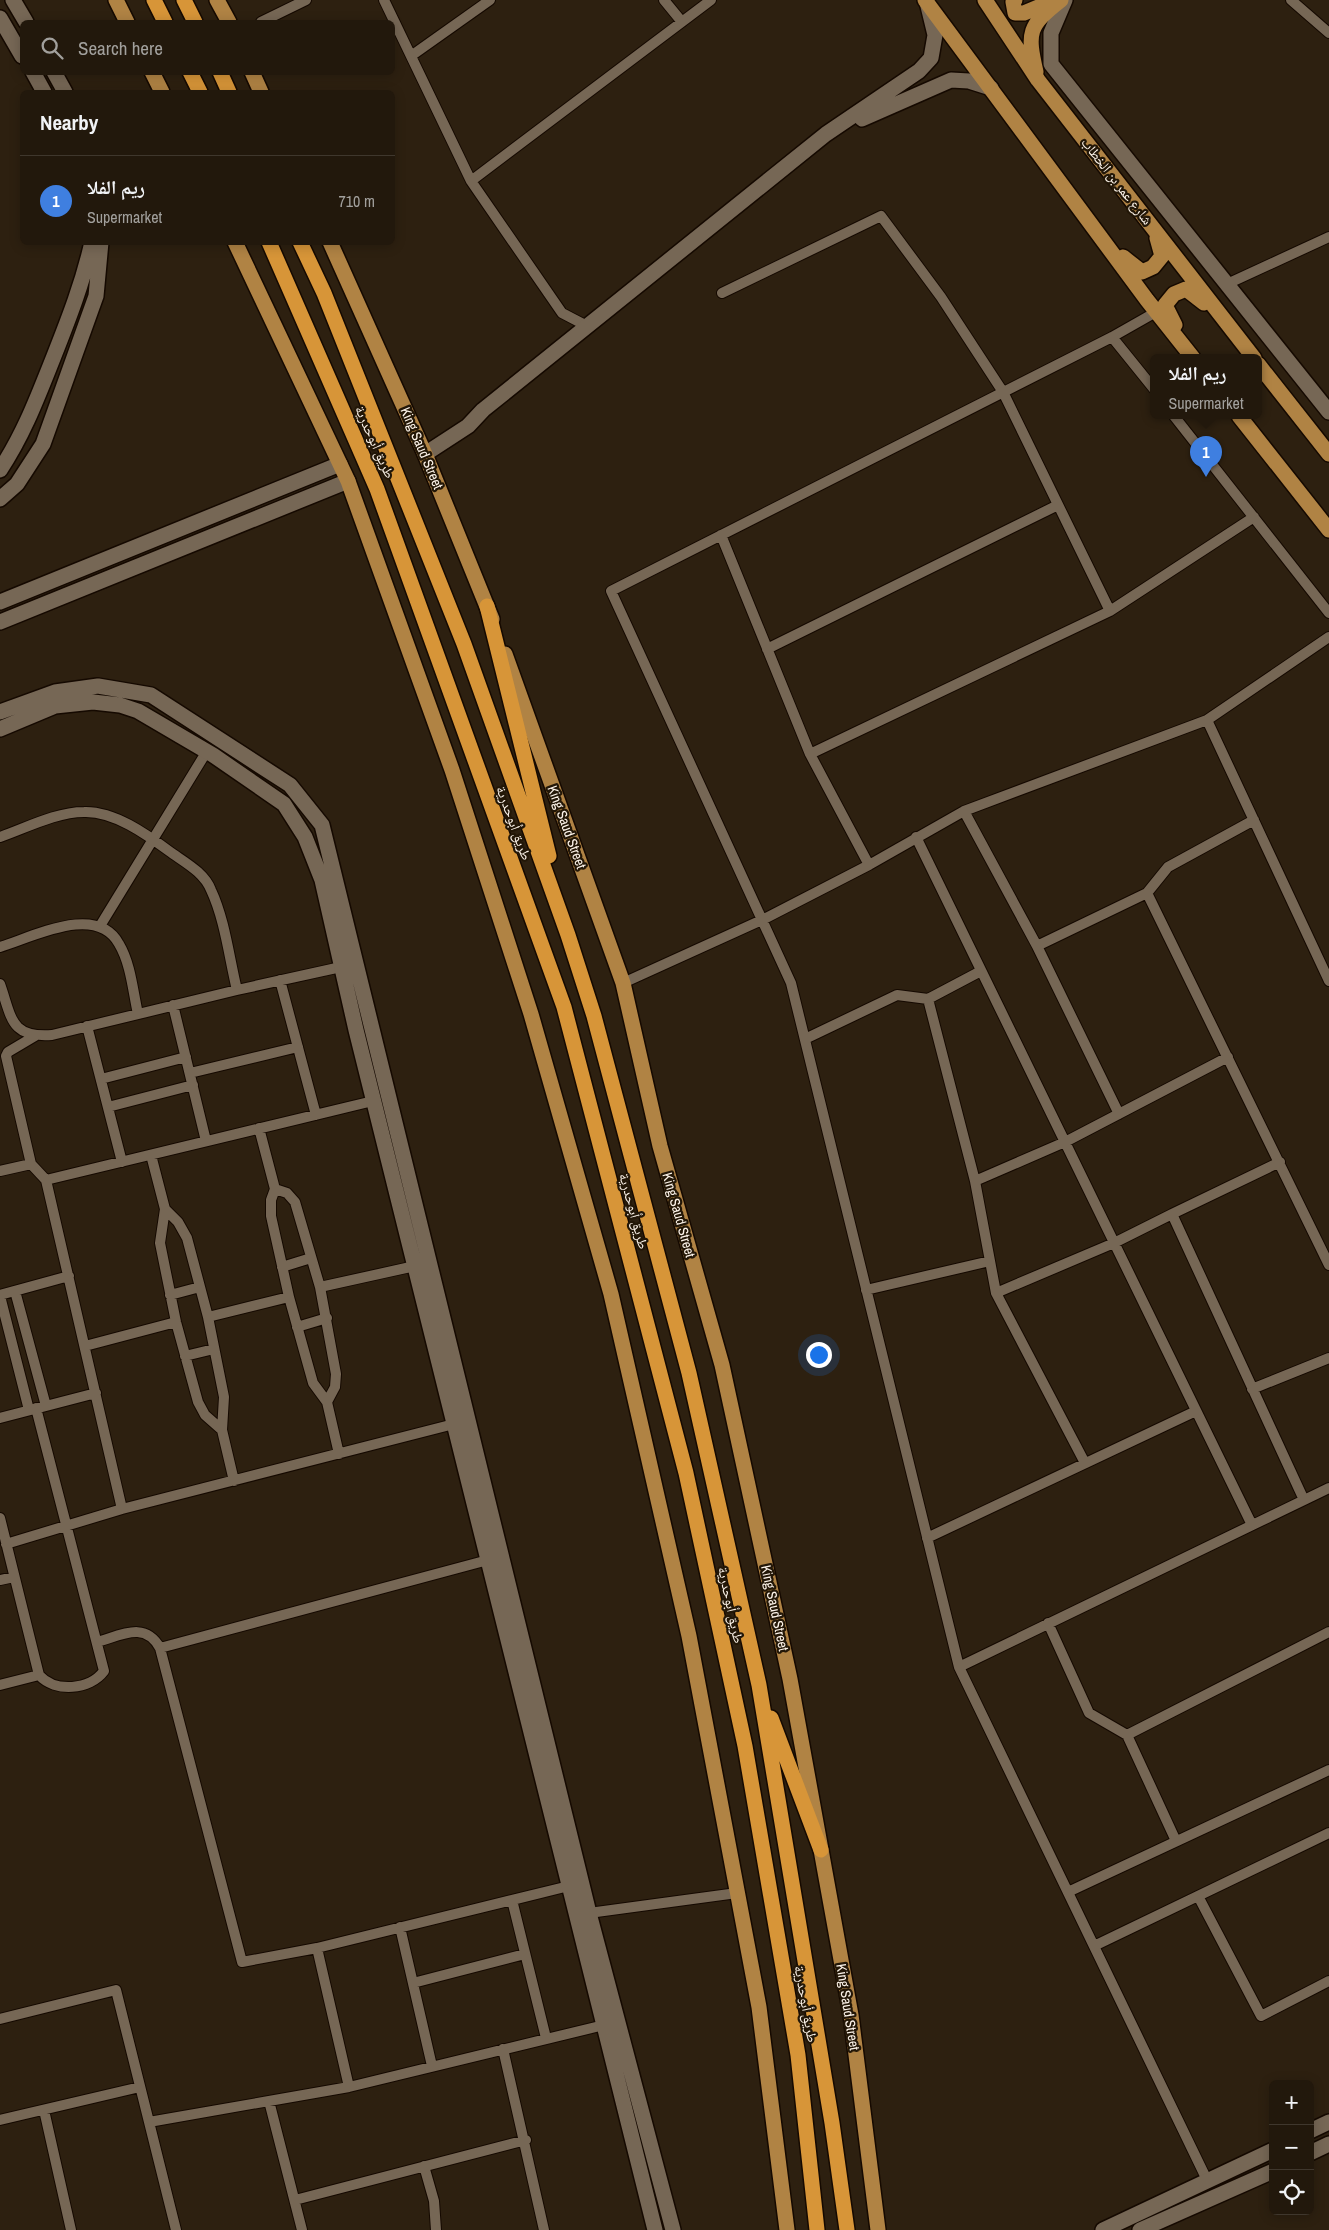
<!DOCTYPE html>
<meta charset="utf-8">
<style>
:root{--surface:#22180c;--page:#2a2115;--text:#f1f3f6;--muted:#a2a09d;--line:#3f372d;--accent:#ea580c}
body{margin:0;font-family:"Archivo Narrow","Noto Naskh Arabic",sans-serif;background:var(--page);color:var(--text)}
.controls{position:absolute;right:15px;bottom:15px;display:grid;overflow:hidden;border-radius:8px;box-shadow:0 2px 12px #0003}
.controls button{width:45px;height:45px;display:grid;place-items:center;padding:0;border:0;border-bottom:1px solid var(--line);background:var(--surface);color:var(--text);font:25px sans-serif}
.you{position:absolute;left:818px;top:1354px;width:18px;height:18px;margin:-12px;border:4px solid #fff;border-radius:50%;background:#1a73e8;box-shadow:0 0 0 8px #1a73e833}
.badge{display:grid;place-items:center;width:32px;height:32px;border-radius:50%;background:var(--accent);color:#fff;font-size:16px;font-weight:700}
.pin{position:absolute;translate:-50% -41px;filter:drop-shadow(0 1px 2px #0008)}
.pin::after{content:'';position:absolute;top:26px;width:18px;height:15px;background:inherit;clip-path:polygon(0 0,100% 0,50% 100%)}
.popup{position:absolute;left:1150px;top:354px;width:112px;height:65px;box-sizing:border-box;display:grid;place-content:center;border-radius:8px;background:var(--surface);filter:drop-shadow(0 1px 4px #0005);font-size:16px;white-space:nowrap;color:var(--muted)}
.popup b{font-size:19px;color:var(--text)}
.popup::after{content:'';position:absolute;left:50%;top:100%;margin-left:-10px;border:10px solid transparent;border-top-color:var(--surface)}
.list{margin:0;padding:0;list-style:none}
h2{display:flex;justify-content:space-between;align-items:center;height:65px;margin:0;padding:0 20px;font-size:21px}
h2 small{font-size:16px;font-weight:400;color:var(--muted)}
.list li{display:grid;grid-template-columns:32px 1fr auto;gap:15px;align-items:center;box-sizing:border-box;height:90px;padding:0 20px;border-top:1px solid var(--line)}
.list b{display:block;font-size:19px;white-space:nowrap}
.list p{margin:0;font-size:16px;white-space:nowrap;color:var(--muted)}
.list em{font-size:16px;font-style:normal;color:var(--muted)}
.icon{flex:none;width:28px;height:28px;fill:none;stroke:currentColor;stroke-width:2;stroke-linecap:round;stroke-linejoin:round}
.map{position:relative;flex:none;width:1329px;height:2230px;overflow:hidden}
.search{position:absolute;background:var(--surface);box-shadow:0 2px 12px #0003;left:20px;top:20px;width:375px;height:55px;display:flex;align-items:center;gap:12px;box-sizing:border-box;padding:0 18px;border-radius:8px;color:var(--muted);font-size:19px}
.panel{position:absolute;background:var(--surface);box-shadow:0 2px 12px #0003;left:20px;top:90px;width:375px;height:155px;border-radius:8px}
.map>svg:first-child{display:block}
</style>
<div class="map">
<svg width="1329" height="2230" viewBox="0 0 1329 2230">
<rect width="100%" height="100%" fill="#2d2010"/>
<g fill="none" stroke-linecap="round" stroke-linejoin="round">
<defs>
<path id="street" d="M384 0 471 181 562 313 587 326
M664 0 682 22
M1291 0 1329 33
M261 22 306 0
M411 56 490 0
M471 181 711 0
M1227 284 1329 237
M722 293 881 216 941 297 1003 392 1110 611
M1156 312 1112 337 611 591 791 983 959 1667 1208 2182
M1112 337 1154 389
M1174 416 1329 613
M721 535 810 754 869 865
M767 649 1058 505
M1207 720 1329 637
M810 754 1110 611 1254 517
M964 811 1037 946 1147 893 1329 1265
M0 837C26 828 56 812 84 812 114 811 146 834 169 851 184 862 204 872 211 890 225 920 229 957 237 990
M916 837 1252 1525
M1147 893 1168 867 1254 820
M100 926 207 751
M1037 946 1119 1114
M0 947C33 937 97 903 119 944 131 964 133 992 138 1014
M981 971 928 999 975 1181 996 1293 1085 1463
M280 980 316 1115
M623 983 764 919 869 865 964 811 1207 720 1329 981
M0 984C12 1018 10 1038 52 1035L237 990 341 967
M173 1005 206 1141
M87 1026 122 1162
M35 1036 8 1052 6 1056 31 1164 46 1180
M805 1039 897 995 928 999
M190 1073 298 1047
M101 1079 186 1057
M373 1101 46 1180 122 1509 454 1424
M108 1107 193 1085
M259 1128 275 1189 287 1193 295 1202 320 1287 336 1374 335 1387 327 1402 339 1454
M151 1155 165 1209 178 1222 187 1238 208 1317 224 1397 222 1430 234 1481
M0 1171 31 1164
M975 1181 1065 1142 1228 1057
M275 1189 271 1200V1216L289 1297 313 1383 327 1402
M165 1209 160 1243 176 1322 198 1402 205 1415 222 1430
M1172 1214 1280 1162
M282 1267 311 1258
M320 1287 415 1266
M866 1290 990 1261
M15 1291 46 1406
M996 1293 1114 1243 1172 1214 1304 1500
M0 1295 69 1276
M170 1295 200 1287
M0 1296 29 1410
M208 1317 289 1297
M297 1327 327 1318
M85 1346 176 1322
M185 1356 214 1349
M1252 1389 1329 1358
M36 1408 104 1671C90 1690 55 1693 39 1675
M0 1418 96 1393
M0 1518 39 1675 0 1685
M927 1538 1196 1411
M6 1544 122 1509
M488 1560 160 1648 242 1962 317 1948 569 1886
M0 1580 14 1577
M1048 1623 1089 1713 1127 1735
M97 1642C122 1635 145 1621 160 1648
M959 1667 1329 1488
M1176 1841 1127 1735 1329 1632
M1068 1892 1329 1770
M1198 1896 1261 2016 1329 1981
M512 1900 546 2038
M589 1913 737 1893
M400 1927 432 2066
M1094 1946 1329 1833
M317 1948 349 2087
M413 1983 525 1954
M0 2019 116 1990 176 2230
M503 2049 544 2230
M44 2110 71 2230
M0 2120 140 2087
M149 2122 269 2101
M424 2166 434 2201 436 2230
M295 2200 526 2140
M302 2230 269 2101 349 2087 604 2025"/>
<path id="secondary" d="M13 0 26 22
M1065 0 1051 33V64L1329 412
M0 18 22 56
M33 72 44 92
M54 72 65 92
M862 119 951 80 969 81 991 88
M425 454 468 426 483 410 826 134 919 71 931 58 935 35 927 2
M0 470C24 434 38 396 54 356 69 318 83 282 92 242
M0 499 17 484 43 444 96 296 101 242
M0 602 340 464
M0 622 348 481
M0 712 55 692 98 686 151 695 290 785 322 825 589 1913 673 2230
M0 729 55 706 93 702 120 705 138 711 213 755 284 804 305 837 322 880 356 1030 655 2230
M1310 2131 1329 2122
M1310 2153 1329 2144
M1103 2230 1273 2150
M1140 2230 1273 2171"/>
<path id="primary" d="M116 0 127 22
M217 0 229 22
M925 0 1147 300 1193 358
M985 0 1038 80 1254 358
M1015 0 1013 2 1015 13H1024L1050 2
M152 72 162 92
M252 72 261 92
M1036 72C1027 32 1028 26 1061 0
M235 242 348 481 452 770 531 1014 611 1294 689 1636 759 2007 787 2230
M330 242 425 454 492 619
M1123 257 1142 272 1153 267 1162 256 1157 238
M1175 325 1165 305 1174 294 1186 289 1204 303
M1258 364 1329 454
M1239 416 1329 530
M505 654 623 983 660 1146 722 1365 790 1679 851 2015 878 2230"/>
<path id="highway" d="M154 0 165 22
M184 0 195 22
M190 72 200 92
M220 72 229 92
M269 242 377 489 564 1007 686 1473 745 1746 798 2055 817 2230
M300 242 324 293 464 644 568 935 594 1016 689 1373 759 1685 832 2123 847 2230
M487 606 549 856
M771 1718 821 1850"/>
</defs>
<use href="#street" stroke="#150900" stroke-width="12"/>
<use href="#secondary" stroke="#150900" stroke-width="18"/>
<use href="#primary" stroke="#150900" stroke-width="18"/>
<use href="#highway" stroke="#150900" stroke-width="18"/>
<use href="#street" stroke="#766755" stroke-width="10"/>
<use href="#secondary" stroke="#766755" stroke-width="15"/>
<use href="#primary" stroke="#b08344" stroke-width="15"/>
<use href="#highway" stroke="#d79538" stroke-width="15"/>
</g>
<g text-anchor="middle" stroke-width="4.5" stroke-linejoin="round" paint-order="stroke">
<g font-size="14" fill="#fcf3e9" stroke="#231707">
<text transform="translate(1117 181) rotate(52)" y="5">شارع عمر بن الخطاب</text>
<text transform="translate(375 442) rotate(66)" y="5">طريق أبوحدرية</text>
<text transform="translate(422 448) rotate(67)" y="5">King Saud Street</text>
<text transform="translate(514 823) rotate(70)" y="5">طريق أبوحدرية</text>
<text transform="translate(567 827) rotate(70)" y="5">King Saud Street</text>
<text transform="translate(634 1211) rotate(75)" y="5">طريق أبوحدرية</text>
<text transform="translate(679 1215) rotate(74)" y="5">King Saud Street</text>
<text transform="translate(731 1605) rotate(78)" y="5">طريق أبوحدرية</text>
<text transform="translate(775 1608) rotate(78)" y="5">King Saud Street</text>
<text transform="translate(806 2004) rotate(80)" y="5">طريق أبوحدرية</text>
<text transform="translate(848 2007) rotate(81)" y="5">King Saud Street</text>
</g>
</g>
</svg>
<div class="controls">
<button>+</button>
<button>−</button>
<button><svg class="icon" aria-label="locate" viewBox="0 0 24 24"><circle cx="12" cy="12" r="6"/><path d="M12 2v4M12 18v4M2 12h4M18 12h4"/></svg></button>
</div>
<div class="you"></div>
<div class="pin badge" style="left:1206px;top:477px;background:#3f7fe0">1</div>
<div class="popup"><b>ريم الفلا</b>Supermarket</div>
<div class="search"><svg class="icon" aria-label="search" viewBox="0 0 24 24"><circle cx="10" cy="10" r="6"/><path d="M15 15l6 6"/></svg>Search here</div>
<section class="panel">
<h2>Nearby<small></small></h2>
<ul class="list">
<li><span class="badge" style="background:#3f7fe0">1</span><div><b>ريم الفلا</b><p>Supermarket</p></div><em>710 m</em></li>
</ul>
</section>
</div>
